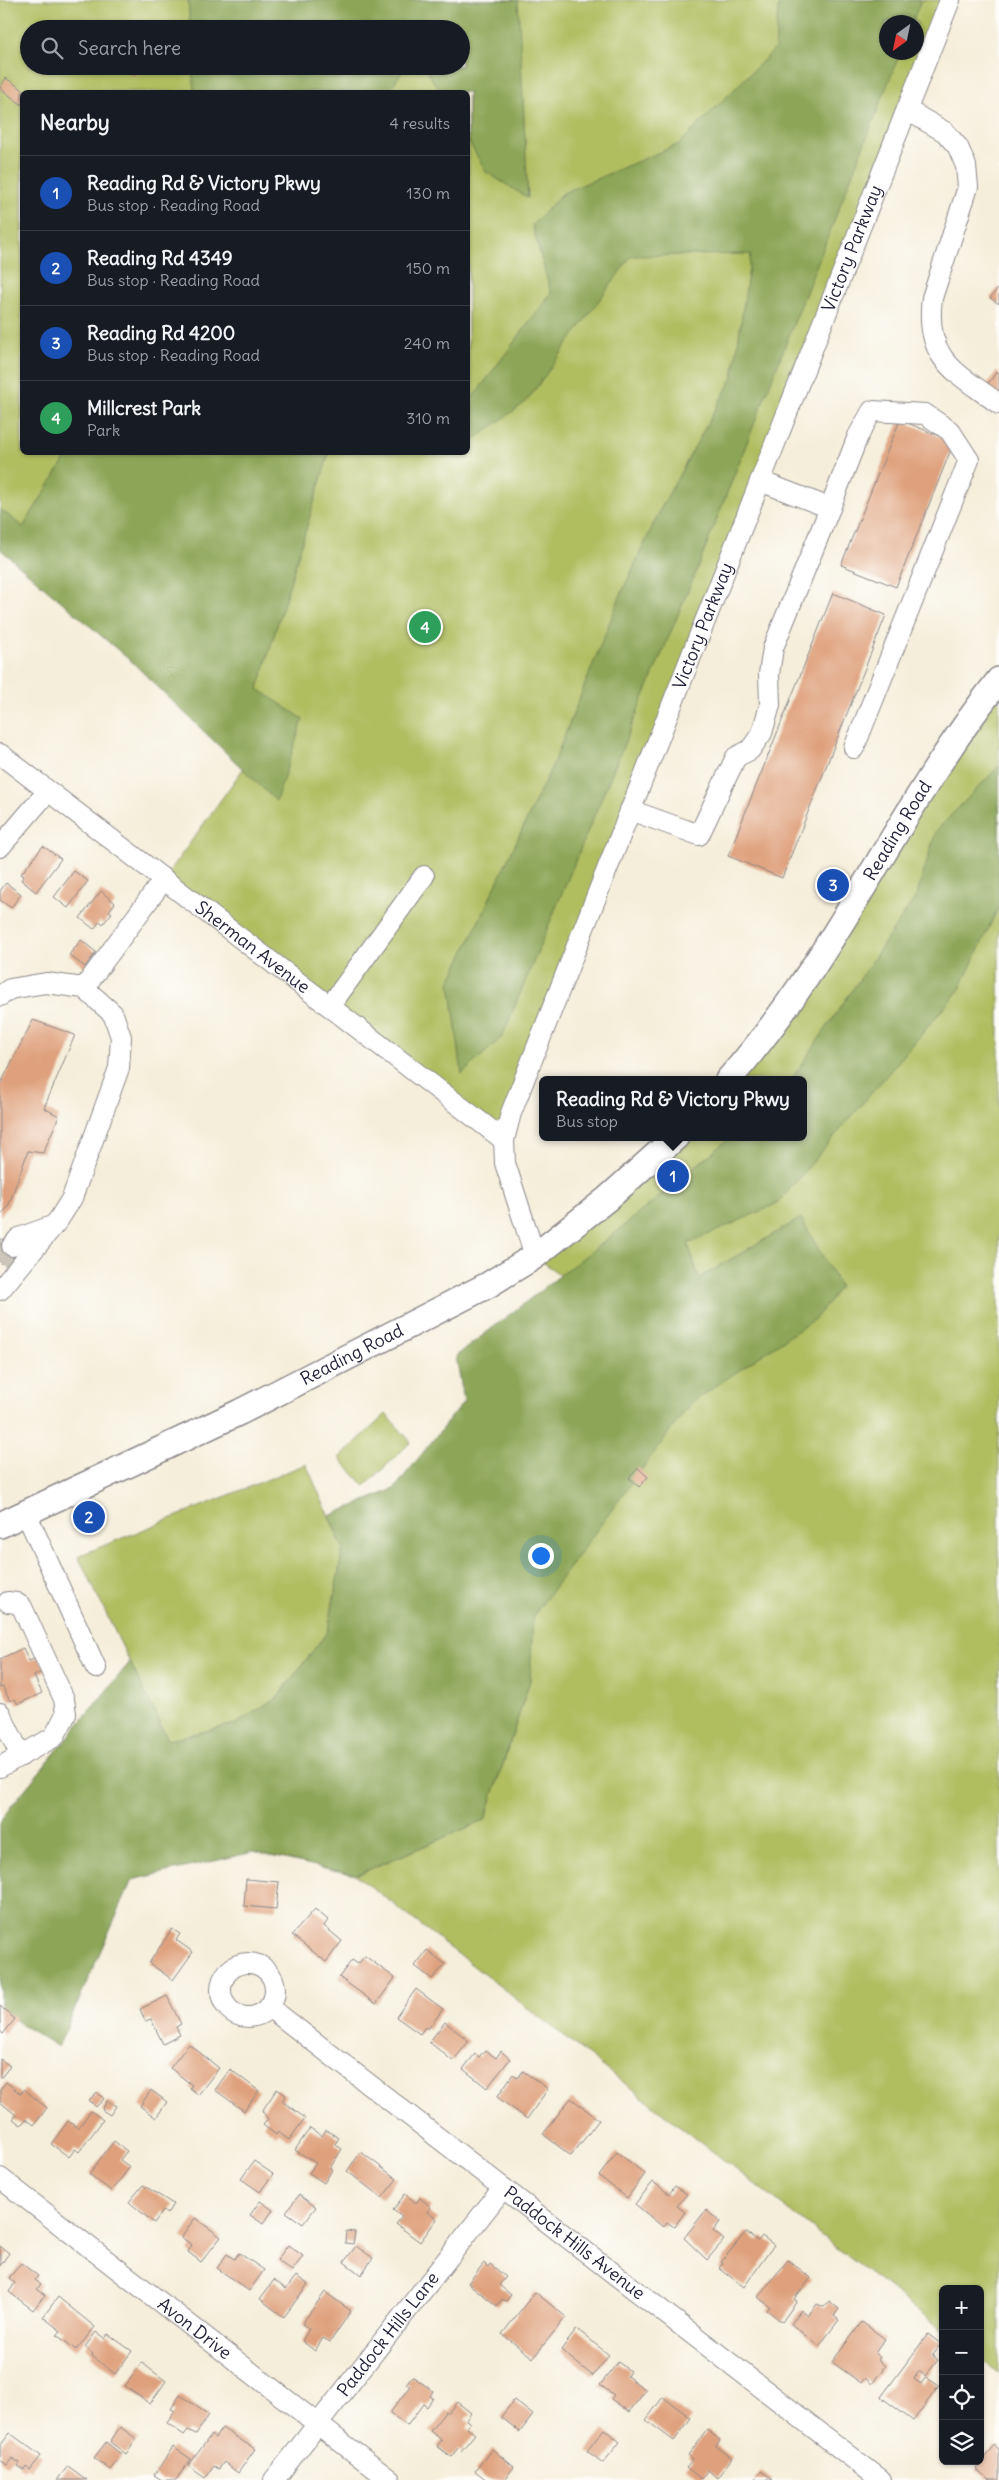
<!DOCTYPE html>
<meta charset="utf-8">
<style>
:root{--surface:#171b24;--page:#242831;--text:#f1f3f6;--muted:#9ea1a6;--line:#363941;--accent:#1a73e8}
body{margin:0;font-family:Delius,sans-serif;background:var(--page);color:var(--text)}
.controls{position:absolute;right:15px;bottom:15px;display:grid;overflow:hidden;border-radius:8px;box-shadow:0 1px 4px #0004}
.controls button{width:45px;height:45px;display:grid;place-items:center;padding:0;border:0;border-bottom:1px solid var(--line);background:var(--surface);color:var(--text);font:25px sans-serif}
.compass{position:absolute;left:879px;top:15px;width:45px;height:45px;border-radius:50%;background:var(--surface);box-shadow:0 1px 4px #0004;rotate:213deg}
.you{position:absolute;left:540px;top:1555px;width:18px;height:18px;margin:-12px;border:4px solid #fff;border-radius:50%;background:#1a73e8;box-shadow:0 0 0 8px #1a73e833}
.badge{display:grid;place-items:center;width:32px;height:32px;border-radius:50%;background:var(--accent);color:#fff;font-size:16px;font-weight:700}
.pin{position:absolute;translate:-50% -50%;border:2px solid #fff;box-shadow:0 1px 5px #0006}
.popup{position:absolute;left:539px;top:1076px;width:268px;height:65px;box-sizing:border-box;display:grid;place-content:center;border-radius:8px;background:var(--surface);filter:drop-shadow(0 1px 4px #0005);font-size:16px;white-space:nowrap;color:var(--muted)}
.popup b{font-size:19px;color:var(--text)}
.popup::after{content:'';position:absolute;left:50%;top:100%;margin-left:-10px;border:10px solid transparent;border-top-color:var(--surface)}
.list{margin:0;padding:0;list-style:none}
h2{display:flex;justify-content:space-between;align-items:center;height:65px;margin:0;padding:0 20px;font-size:21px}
h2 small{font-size:16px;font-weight:400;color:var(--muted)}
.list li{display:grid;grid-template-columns:32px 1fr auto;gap:15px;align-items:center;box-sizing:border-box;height:75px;padding:0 20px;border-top:1px solid var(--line)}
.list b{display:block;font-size:19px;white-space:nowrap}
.list p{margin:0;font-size:16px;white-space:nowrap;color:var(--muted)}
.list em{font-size:16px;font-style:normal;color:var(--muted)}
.icon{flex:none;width:28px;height:28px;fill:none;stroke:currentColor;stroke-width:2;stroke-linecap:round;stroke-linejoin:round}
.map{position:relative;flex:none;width:999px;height:2480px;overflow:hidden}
.search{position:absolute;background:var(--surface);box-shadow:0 1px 4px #0004;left:20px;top:20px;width:450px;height:55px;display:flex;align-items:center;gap:12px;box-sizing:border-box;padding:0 18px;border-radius:28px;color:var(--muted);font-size:19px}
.panel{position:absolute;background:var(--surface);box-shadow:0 1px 4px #0004;left:20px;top:90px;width:450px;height:365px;border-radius:8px}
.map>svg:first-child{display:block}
</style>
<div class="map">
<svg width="999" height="2480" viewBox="0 0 999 2480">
<rect width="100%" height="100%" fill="#fdfcf7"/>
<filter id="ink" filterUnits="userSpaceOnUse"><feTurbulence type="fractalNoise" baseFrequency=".02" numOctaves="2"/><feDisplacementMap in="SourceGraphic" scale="10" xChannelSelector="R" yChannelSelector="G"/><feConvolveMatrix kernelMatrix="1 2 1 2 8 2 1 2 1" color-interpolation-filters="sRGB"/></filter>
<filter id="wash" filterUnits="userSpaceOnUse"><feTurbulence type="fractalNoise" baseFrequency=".0096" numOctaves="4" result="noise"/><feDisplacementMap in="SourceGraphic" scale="20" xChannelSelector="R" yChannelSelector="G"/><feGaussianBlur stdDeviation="1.12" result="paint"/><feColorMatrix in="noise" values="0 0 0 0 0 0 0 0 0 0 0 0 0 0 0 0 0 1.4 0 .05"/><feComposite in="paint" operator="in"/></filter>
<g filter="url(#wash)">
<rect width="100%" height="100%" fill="#f5eeda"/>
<path fill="#b0be60" stroke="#69704e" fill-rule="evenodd" d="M0 0H950L504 1140 164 879 273 727 0 509ZM886 22H916V52H886ZM29 29H461V66H29ZM22 92H468V452H22Z
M999 680V2373L980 2359V2289H943V2330L356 1875 485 1820 530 1680 496 1560 631 1328 535 1256 676 1137H803V1080H728Z
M386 1414 411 1442 365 1486 339 1458Z
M306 1464 343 1548 328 1631 277 1698 236 1724 168 1740 78 1556Z"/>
<path fill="#8ca556" stroke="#576448" d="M188 0H518L528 198 486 172 468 140V92H440L424 66H461V29H190Z
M781 0H921L912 22H886V52L900 53 700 562 502 1037 462 1074 450 982 554 762 621 594 660 510 733 377 751 254 631 256 526 402 468 444V399L474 396 551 293 532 225 563 193 679 144 775 49 778 9Z
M192 66H406L388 92H194Z
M69 453H329L258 689 303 719 276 801 133 663 0 549V509L23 527Z
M999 766V906L960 989 778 1203 688 1244 699 1278 801 1218 840 1287 816 1318 691 1403 533 1616 530 1680 485 1820 356 1875 253 1852 132 1880 58 2047 0 2011V1821L12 1805 130 1662 168 1740 236 1724 277 1698 328 1631 343 1548 329 1516 394 1489 464 1401 456 1356 615 1233 731 1137H803V1080H791L917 895 936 831Z"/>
<g id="blocks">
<path fill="#dfa17d" d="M120 66H141L134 76Z
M6 78 26 92H22V105L0 88Z
M999 287V304L990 298Z
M997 371 999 373V399L985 388Z
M900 420 954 442 896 587 841 565Z
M833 593 886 615 782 878 728 856Z
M43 846 61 859 36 892 21 880 24 876 21 874Z
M74 871 88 881 68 908 54 897Z
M6 883 21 894 11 908 0 900V891Z
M101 891 115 903 109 911 112 913 103 924 100 921 94 929 80 918Z
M81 940 96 952 85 967 69 955Z
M33 1020 75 1035 44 1108 59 1116 43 1153 28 1151 8 1207 0 1216V1085Z
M0 1238 15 1247 2 1264 0 1262Z
M638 1468 648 1477 639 1487 629 1478Z
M23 1648 29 1661 39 1657 46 1670 34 1676 42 1693 18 1704 15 1699 10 1701 3 1687 0 1688V1659Z
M246 1879 279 1882 276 1909 244 1906Z
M315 1909 328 1920 324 1926 342 1941 326 1962 292 1935Z
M172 1929 180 1934 176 1940 193 1952 173 1980 149 1963Z
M427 1950 445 1964 432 1979 415 1966Z
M365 1956 395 1978 376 2004 339 1977 352 1960 358 1964Z
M416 1989 443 2009 428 2029 425 2027 420 2034 396 2017Z
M167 1996 181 2024 176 2027 180 2035 163 2044 151 2019 145 2021 140 2009Z
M0 2006 15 2019 3 2034 0 2031Z
M445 2022 469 2041 453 2061 429 2042Z
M189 2044 219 2068 198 2095 190 2088 192 2085 170 2068Z
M485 2050 496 2058 501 2051 510 2059 487 2088 463 2069 475 2054 479 2057Z
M0 2059 10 2066 0 2079Z
M230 2069 259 2091 244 2111 215 2090Z
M523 2071 548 2089 527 2119 497 2097 513 2074 518 2078Z
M6 2082 21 2094 24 2089 47 2108 34 2125 26 2119 21 2125 13 2119 16 2115 0 2102V2090Z
M277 2089 286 2095 282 2101 305 2118 289 2140 278 2132 276 2135 263 2125 268 2119 262 2111Z
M151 2090 167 2102 156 2118 140 2106Z
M97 2092 104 2099 96 2107 89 2100Z
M571 2098 599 2120 571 2156 543 2134Z
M107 2101 116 2106 110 2115 102 2110Z
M91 2111 103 2120 79 2152 75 2149 69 2157 51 2144 68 2121 78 2128Z
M310 2128 322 2136 326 2130 339 2138 335 2144 342 2149 330 2168 332 2170 324 2183 309 2173 316 2163 295 2150Z
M114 2141 127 2151 120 2160 130 2167 111 2191 89 2174Z
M361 2152 397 2179 382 2198 347 2171Z
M617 2152 645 2174 627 2198 599 2176Z
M254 2161 273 2174 260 2192 241 2179Z
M653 2182 669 2194 675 2186 687 2194 677 2206 685 2212 674 2227 667 2222 663 2227 635 2204Z
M143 2185 173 2204 167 2214 163 2211 154 2223 129 2202Z
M405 2194 416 2203 420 2198 431 2207 427 2212 437 2219 420 2242 396 2224 402 2217 393 2210Z
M299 2195 316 2207 303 2224 286 2212Z
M260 2201 273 2210 263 2224 250 2215Z
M706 2210 720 2222 713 2231 724 2240 707 2260 684 2238Z
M195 2218 221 2237 201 2262 188 2252 192 2245 181 2237Z
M346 2231 355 2232 353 2244 345 2243Z
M746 2232 758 2241 762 2236 774 2245 744 2287 719 2268 723 2263 721 2262Z
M288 2245 303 2256 292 2271 277 2260Z
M0 2246 9 2253 0 2266Z
M356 2246 373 2258 361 2275 344 2262Z
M239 2253 264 2270 249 2291 217 2268 227 2254 234 2259Z
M788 2260 811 2278 794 2299 797 2301 782 2322 767 2310 770 2307 758 2297Z
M21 2263 38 2276 35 2280 41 2284 37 2289 45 2295 33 2310 9 2292 15 2283 9 2278Z
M484 2263 488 2267 490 2264 506 2277 499 2285 511 2295 506 2301 502 2299 497 2306 468 2283Z
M296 2276 308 2284 284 2317 260 2299 274 2280 286 2289Z
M325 2292 351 2311 330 2342 323 2338 315 2351 302 2341 309 2329 302 2324Z
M535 2292 566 2317 533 2358 502 2334Z
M58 2297 95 2327 76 2350 57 2335 61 2331 43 2317Z
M829 2301 839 2309 834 2316 839 2320 819 2346 791 2324 801 2310 808 2316 817 2304 824 2307Z
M862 2322 885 2339 875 2353 880 2358 878 2360 885 2366 872 2384 865 2378 861 2383 832 2362Z
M577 2329 609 2355 593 2376 561 2350Z
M96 2332 104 2338 108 2334 132 2351 115 2374 92 2356 93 2354 85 2347Z
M928 2334 941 2344 932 2355 938 2360 925 2376 919 2371 914 2379 921 2384 926 2377 939 2386 913 2421 881 2397Z
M618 2362 630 2371 627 2376 646 2390 629 2412 611 2399 614 2395 600 2385Z
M142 2363 166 2381 150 2404 125 2386Z
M412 2376 433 2391 430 2396 433 2398 427 2407 423 2404 407 2426 390 2413 410 2386 406 2384Z
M180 2395 209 2415 196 2434 188 2430 184 2435 167 2423 175 2411 171 2409Z
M663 2397 691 2418 674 2441 646 2420Z
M514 2400 533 2415 520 2432 501 2417Z
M457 2402 471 2413 466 2420 470 2423 467 2428 475 2434 461 2451 458 2448 451 2457 437 2446 442 2440 430 2431 446 2411 448 2413Z
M120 2427 137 2439 126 2454 110 2442Z
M222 2428 255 2449 238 2473 224 2462 219 2469 214 2466 205 2478 188 2466 211 2435 215 2438Z
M604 2429 620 2442 603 2463 587 2451Z
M707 2430 720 2440 716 2446 732 2458 717 2478 708 2470 701 2479 686 2467 693 2459 688 2455Z
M10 2433 41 2456 30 2470 26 2467 24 2470 18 2466 20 2463 12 2458 7 2465 0 2460V2446Z
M106 2442 122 2455 110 2470 94 2458Z
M994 2445 999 2449V2480H990L976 2469Z
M173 2447 191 2459 176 2480H162L154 2475Z
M492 2449 514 2467 504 2480H487L475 2471Z
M68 2466 87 2480H57Z
M761 2471 773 2480H754Z"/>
</g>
</g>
<g filter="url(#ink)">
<use href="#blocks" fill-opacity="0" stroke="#8c888a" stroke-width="1"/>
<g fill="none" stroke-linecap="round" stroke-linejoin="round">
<path stroke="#cbc5ba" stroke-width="20" stroke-dasharray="20 10" stroke-linecap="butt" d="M0 1262 12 1246"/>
<defs>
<g id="minor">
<path d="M907 110 945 132 958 147 966 166 968 187 932 298C924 360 956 372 999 404"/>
<path d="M830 508 858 436 872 411 925 414 950 431 969 460 854 748"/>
<path id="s1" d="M0 754 504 1140"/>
<path d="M630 810 699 835 736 757 750 750 762 733 770 705 769 674 773 648 830 508 760 481"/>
<path d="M0 847 48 791"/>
<path d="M84 988 164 879"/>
<path d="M0 996 10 989 46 983 84 988 113 1014 121 1037 119 1068 72 1198 59 1219 0 1290"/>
<path d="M330 1006 424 876"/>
<path d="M12 1246 19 1238 52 1226"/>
<path id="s2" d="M535 1256 505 1163 504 1140 511 1113 950 0"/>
<path d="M26 1513 96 1668"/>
<path d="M0 1713 21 1756"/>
<path d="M0 1767 54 1737 66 1714 64 1699 22 1607 16 1603 8 1602"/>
<circle cx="248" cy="1990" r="27"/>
<path id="s3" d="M269 2007 881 2480"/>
<path id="s4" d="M0 2178 390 2480"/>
<path id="s5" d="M274 2480 503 2188"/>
</g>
<g id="major">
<path id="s6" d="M728 1080C836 959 899 806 999 680"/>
<path id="s7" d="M0 1525 240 1412 488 1285 535 1256 607 1199 676 1137"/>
</g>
</defs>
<use href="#minor" stroke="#8c888a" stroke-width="22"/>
<use href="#major" stroke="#8c888a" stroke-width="28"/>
<use href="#minor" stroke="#fff" stroke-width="20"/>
<use href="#major" stroke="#fff" stroke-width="25"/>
</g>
</g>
<g text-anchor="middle" stroke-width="4.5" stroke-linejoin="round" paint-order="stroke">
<g font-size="18" fill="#22223b" stroke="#fdfcf7">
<text dy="6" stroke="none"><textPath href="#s2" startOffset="1078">Victory Parkway</textPath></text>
<text dy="6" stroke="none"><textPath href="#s2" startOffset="672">Victory Parkway</textPath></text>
<text dy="6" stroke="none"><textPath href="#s6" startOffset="302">Reading Road</textPath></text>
<text dy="6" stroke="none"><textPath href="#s1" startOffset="318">Sherman Avenue</textPath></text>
<text dy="6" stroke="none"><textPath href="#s7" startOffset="391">Reading Road</textPath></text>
<text dy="6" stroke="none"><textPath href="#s3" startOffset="386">Paddock Hills Avenue</textPath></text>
<text dy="6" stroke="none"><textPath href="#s4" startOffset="246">Avon Drive</textPath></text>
<text dy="6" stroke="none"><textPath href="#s5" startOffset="185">Paddock Hills Lane</textPath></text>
</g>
</g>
</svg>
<div class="controls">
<button>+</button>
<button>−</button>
<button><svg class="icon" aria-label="locate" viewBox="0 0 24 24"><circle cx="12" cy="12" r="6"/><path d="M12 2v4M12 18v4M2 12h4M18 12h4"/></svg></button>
<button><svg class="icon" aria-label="layers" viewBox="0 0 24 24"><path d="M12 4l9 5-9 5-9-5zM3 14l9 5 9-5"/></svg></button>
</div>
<svg class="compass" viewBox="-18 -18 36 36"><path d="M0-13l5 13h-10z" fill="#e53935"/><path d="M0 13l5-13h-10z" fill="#9ea1a6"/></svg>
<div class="you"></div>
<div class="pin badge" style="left:673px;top:1176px;background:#1a4fb4">1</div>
<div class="popup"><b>Reading Rd &amp; Victory Pkwy</b>Bus stop</div>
<div class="pin badge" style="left:89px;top:1517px;background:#1a4fb4">2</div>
<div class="pin badge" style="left:833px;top:885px;background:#1a4fb4">3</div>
<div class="pin badge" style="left:425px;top:627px;background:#2e9e5b">4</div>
<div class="search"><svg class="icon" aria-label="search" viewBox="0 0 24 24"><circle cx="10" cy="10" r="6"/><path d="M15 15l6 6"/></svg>Search here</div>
<section class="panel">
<h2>Nearby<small>4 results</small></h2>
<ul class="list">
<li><span class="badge" style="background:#1a4fb4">1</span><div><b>Reading Rd &amp; Victory Pkwy</b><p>Bus stop · Reading Road</p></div><em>130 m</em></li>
<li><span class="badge" style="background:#1a4fb4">2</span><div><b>Reading Rd 4349</b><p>Bus stop · Reading Road</p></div><em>150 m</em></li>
<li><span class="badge" style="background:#1a4fb4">3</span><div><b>Reading Rd 4200</b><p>Bus stop · Reading Road</p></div><em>240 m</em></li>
<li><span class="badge" style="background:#2e9e5b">4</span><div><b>Millcrest Park</b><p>Park</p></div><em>310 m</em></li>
</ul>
</section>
</div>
